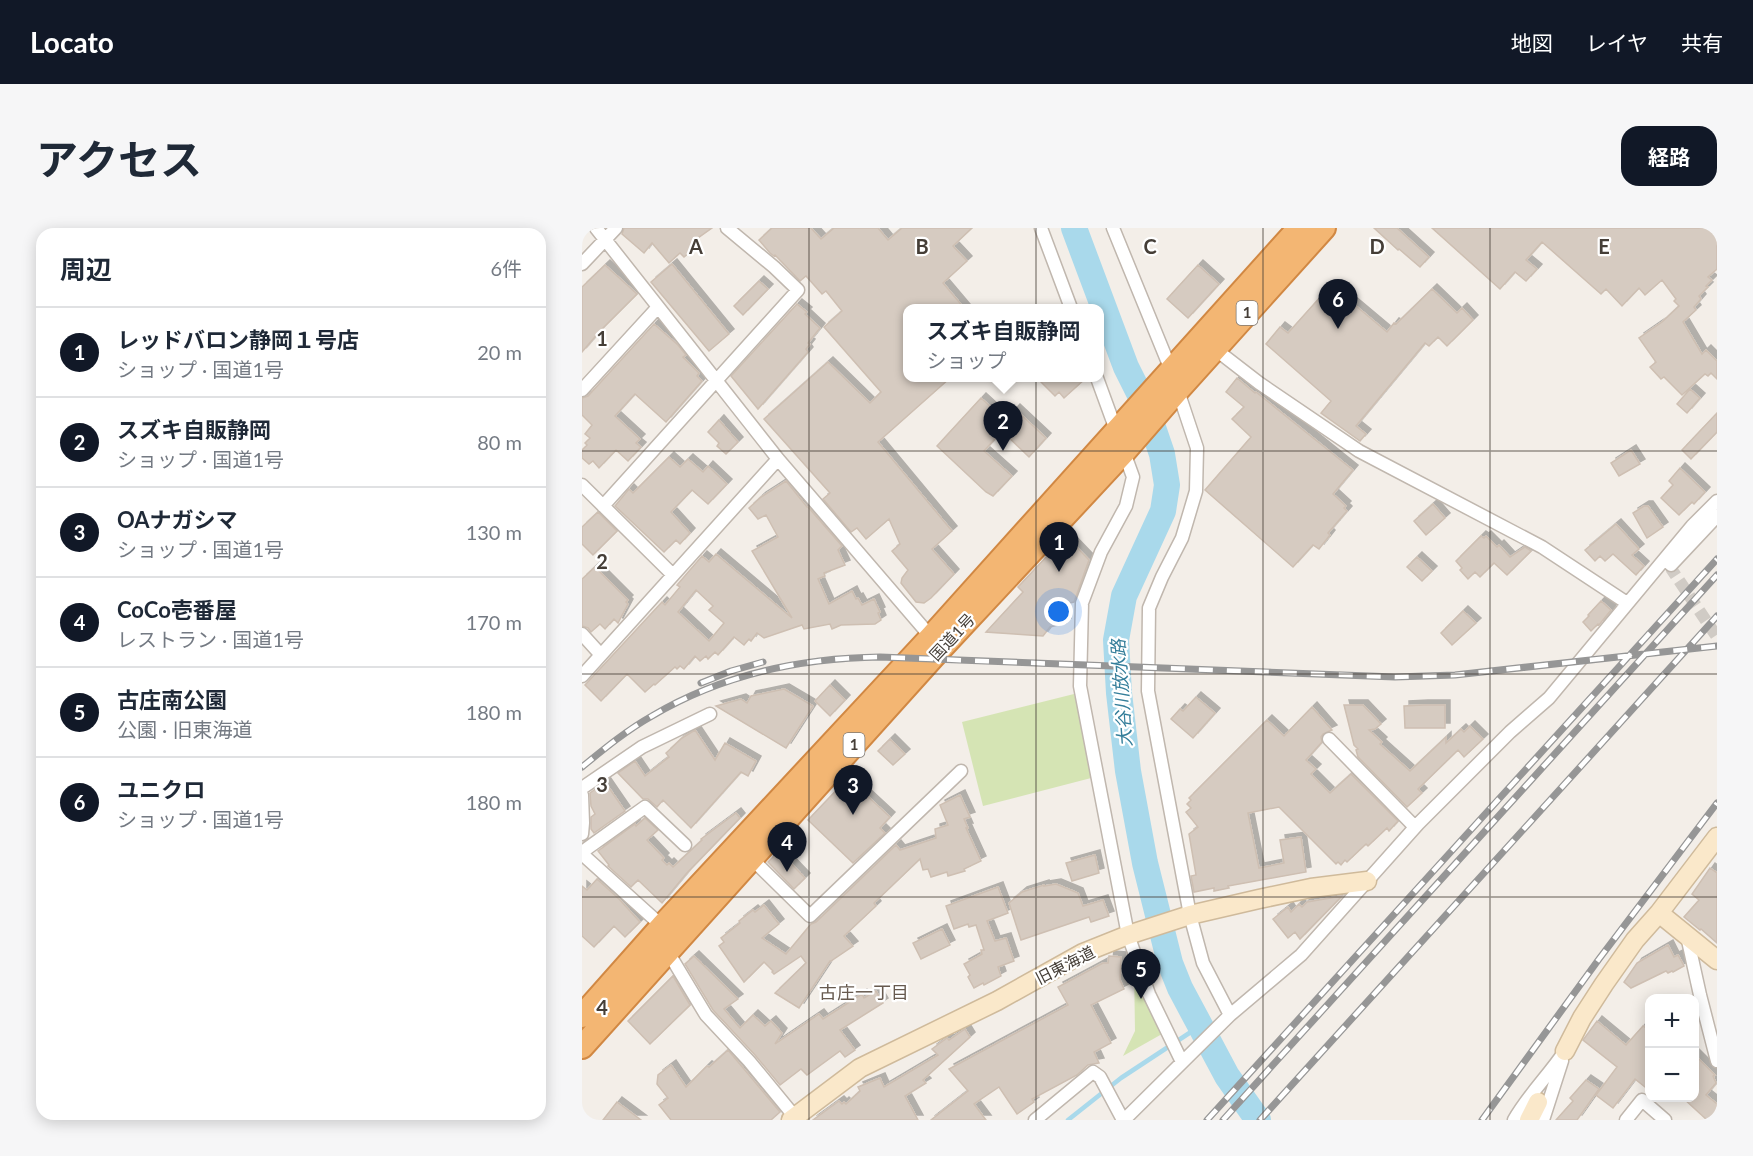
<!DOCTYPE html>
<html lang="ja">
<meta charset="utf-8">
<style>
:root{--surface:#fff;--page:#f6f6f7;--text:#1f2937;--muted:#747a83;--line:#e0e1e3;--accent:#111827}
body{margin:0;font-family:Lato,"Noto Sans JP",sans-serif;background:var(--page);color:var(--text)}
.controls{position:absolute;right:18px;bottom:18px;display:grid;overflow:hidden;border-radius:12px;box-shadow:0 3px 15px #0003}
.controls button{width:54px;height:54px;display:grid;place-items:center;padding:0;border:0;border-bottom:2px solid var(--line);background:var(--surface);color:var(--text);font:30px sans-serif}
.you{position:absolute;left:477px;top:384px;width:21px;height:21px;margin:-15px;border:4px solid #fff;border-radius:50%;background:#1a73e8;box-shadow:0 0 0 9px #1a73e833}
.badge{display:grid;place-items:center;width:39px;height:39px;border-radius:50%;background:var(--accent);color:#fff;font-size:20px;font-weight:700}
.pin{position:absolute;translate:-50% -50px;filter:drop-shadow(0 2px 3px #0008)}
.pin::after{content:'';position:absolute;top:32px;width:21px;height:18px;background:inherit;clip-path:polygon(0 0,100% 0,50% 100%)}
.popup{position:absolute;left:321px;top:76px;width:201px;height:78px;box-sizing:border-box;display:grid;place-content:center;border-radius:12px;background:var(--surface);filter:drop-shadow(0 2px 4px #0005);font-size:20px;white-space:nowrap;color:var(--muted)}
.popup b{font-size:22px;color:var(--text)}
.popup::after{content:'';position:absolute;left:50%;top:100%;margin-left:-12px;border:12px solid transparent;border-top-color:var(--surface)}
.list{margin:0;padding:0;list-style:none}
h2{display:flex;justify-content:space-between;align-items:center;height:78px;margin:0;padding:0 24px;font-size:26px}
h2 small{font-size:20px;font-weight:400;color:var(--muted)}
.list li{display:grid;grid-template-columns:39px 1fr auto;gap:18px;align-items:center;box-sizing:border-box;height:90px;padding:0 24px;border-top:2px solid var(--line)}
.list b{display:block;font-size:22px;white-space:nowrap}
.list p{margin:0;font-size:20px;white-space:nowrap;color:var(--muted)}
.list em{font-size:20px;font-style:normal;color:var(--muted)}
.map{position:relative;flex:none;width:1135px;height:892px;overflow:hidden;border-radius:18px}
header{display:flex;align-items:center;gap:36px;box-sizing:border-box;height:84px;padding:0 30px;background:var(--accent);color:#fff}
header strong{font-size:28px}
nav{display:flex;gap:33px;margin-inline-start:auto;font-size:21px}
.intro{display:flex;align-items:center;justify-content:space-between;box-sizing:border-box;height:144px;padding:0 36px}
h1{margin:0;font-size:42px}
.button{padding:15px 27px;border-radius:18px;background:var(--accent);color:#fff;font-size:21px;font-weight:700}
main{display:flex;gap:36px;padding:0 36px}
aside{flex:1;background:var(--surface);border-radius:18px;box-shadow:0 3px 15px #0003}
.map>svg:first-child{display:block}
</style>
<header>
<strong>Locato</strong>
<nav><a>地図</a><a>レイヤ</a><a>共有</a></nav>
</header>
<div class="intro"><h1>アクセス</h1><a class="button">経路</a></div>
<main>
<aside>
<h2>周辺<small>6件</small></h2>
<ul class="list">
<li><span class="badge">1</span><div><b>レッドバロン静岡１号店</b><p>ショップ · 国道1号</p></div><em>20 m</em></li>
<li><span class="badge">2</span><div><b>スズキ自販静岡</b><p>ショップ · 国道1号</p></div><em>80 m</em></li>
<li><span class="badge">3</span><div><b>OAナガシマ</b><p>ショップ · 国道1号</p></div><em>130 m</em></li>
<li><span class="badge">4</span><div><b>CoCo壱番屋</b><p>レストラン · 国道1号</p></div><em>170 m</em></li>
<li><span class="badge">5</span><div><b>古庄南公園</b><p>公園 · 旧東海道</p></div><em>180 m</em></li>
<li><span class="badge">6</span><div><b>ユニクロ</b><p>ショップ · 国道1号</p></div><em>180 m</em></li>
</ul>
</aside>
<div class="map">
<svg width="1135" height="892" viewBox="0 0 1135 892">
<defs>
<filter id="shadow"><feDropShadow dx="5" dy="-5" stdDeviation="0" flood-color="#0004"/></filter>
</defs>
<rect width="100%" height="100%" fill="#f3eee8"/>
<path fill="#d5e4b4" d="M492 466 513 549 401 578 380 494Z
M552 739 580 806 541 828 553 803Z"/>
<g fill="none" stroke-linecap="round" stroke-linejoin="round">
<path stroke="#a9d9eb" stroke-width="4.5" d="M486 892 539 850 618 798"/>
<path stroke="#a9d9eb" stroke-width="26" d="M492 0 544 139 564 179 580 226 585 257 581 283 542 368 534 412 537 465 546 543 563 635 588 735 598 760 645 848 676 892"/>
</g>
<path fill="#d6cbc1" stroke="#cebfb2" stroke-width="1.5" fill-rule="evenodd" filter="url(#shadow)" d="M42 0H130L109 15 113 20 102 29 98 25 87 35 70 15 62 25 40 6Z
M190 0H229L239 11 252 0H296L306 12 320 0H390L371 18 385 33 361 55 383 81H325V150H368L296 214 370 303 350 321 372 346 349 370 342 375 334 374 319 355 320 350 326 342 310 323 318 316 307 291 284 311 275 300 269 304 241 271 248 265 182 191 246 134 288 175 299 164 242 99 260 83 244 63 240 66 224 48 218 53 193 27 192 28 188 25 177 12Z
M792 0H815L847 29 838 39 817 21 816 22Z
M850 0H1135V41L1126 49 1130 52 1124 58 1126 59 1117 68 1119 71 1112 79 1114 82 1101 94 1120 126 1124 122 1135 133V151L1129 145 1126 148 1123 146 1100 167 1082 149 1079 151 1068 139 1074 134 1057 110 1080 94 1097 78 1092 73 1094 71 1080 52 1063 67 1057 60 1040 78 1024 61 1019 66 960 14 944 32 955 41 944 53 933 44 918 61Z
M90 36 147 106 127 123 69 54Z
M23 37 55 66 18 103 0 124V59Z
M616 37 637 56 606 90 585 71Z
M177 53 186 61 161 87 152 78Z
M749 57 805 104 812 95 814 96 850 61 875 85 880 80 891 92 865 118 856 109 847 118 843 115 774 198 784 206 778 213 739 185 749 173 684 116 698 99 706 105Z
M215 76 225 84 223 86 238 100 226 115 228 116 224 121 226 124 176 181 149 148Z
M72 96 96 117 104 127 101 129 117 145 115 148 120 153 84 194 53 166 33 188 58 211 54 215 59 219 46 233 34 222 17 240 11 233 7 236 0 230V222L5 217 3 215 8 210 3 206 10 197 0 187V170L6 168Z
M455 150H504L482 170 477 164 473 168Z
M655 150 673 165 674 164 771 242 751 266 764 278 762 280 765 283 746 305 748 307 737 321 731 317 711 339 623 262 669 209 650 191 662 179 644 164Z
M1108 161 1118 170 1105 185 1095 176Z
M399 170 423 192 433 181 464 210 447 229 420 203 402 223 430 248 411 268 404 264 355 218Z
M1135 185V204L1109 231 1100 222Z
M137 192 156 214 144 226 135 218 137 215 126 204Z
M1049 222 1058 236 1037 248 1029 235Z
M87 229 98 239 106 231 121 244 126 238 145 256 126 276 110 262 89 284 108 305 98 316 94 312 82 324 33 278 47 261 51 265Z
M1098 240 1123 264 1112 276 1110 274 1097 287 1079 270 1091 257 1087 253Z
M204 253 225 279H226L260 318 256 322 263 337 242 345 243 348 236 351 247 376 270 363 274 371 276 370 280 377 292 371 298 384 296 385 299 392 293 396 259 397 250 401 248 396 222 401 220 397 182 410 175 405 169 413 167 411 162 417 152 409 136 427 133 424 126 431 124 428 118 433 113 428 102 441 98 438 95 441 93 439 73 457 72 456 63 464 45 446 19 473 3 457 80 374 83 377 98 359 95 357 120 328 127 334 134 326 210 390 170 323 196 309 184 287 176 291 167 280 179 269ZM114 362 131 378 127 382 142 395 127 413 96 384Z
M851 276 863 290 844 307 832 293Z
M1062 278H1066L1081 299 1065 310 1051 285Z
M16 284 35 303 11 327 0 316V299Z
M1034 296 1057 321 1050 327 1062 338 1054 347 1031 326 1023 333 1018 328 1013 333 1003 322Z
M484 308 507 332 492 374 478 377 484 395 468 399 461 408 404 404 441 364 436 359Z
M899 308 902 310 904 308 915 319 917 317 928 329 943 319 949 323 925 347 912 335 898 349 893 344 886 351 878 342 880 340 874 333Z
M835 329 850 343 840 353 825 339Z
M13 339 46 372 44 374 46 376 36 395 32 391 23 401 18 396 9 404 6 400 0 398V351Z
M1019 373 1029 382 1017 397 1016 396 1009 403 1001 394 1007 388 1006 387Z
M881 383 894 395 870 417 859 405Z
M248 457 263 472 248 488 233 473Z
M202 461 231 478 204 520 134 478 159 471 165 475 169 468Z
M614 469 633 485 611 510 589 491 598 481 601 483Z
M762 477H781L799 496 793 501 787 502 800 514 798 516 828 543 864 509V515L879 501 882 504 888 498 901 511 882 529 876 522 836 561 840 565 825 579 776 529 774 522 776 521 772 517Z
M841 477H863V500H823L822 478Z
M730 479 750 502 741 506 739 509 740 514 724 532 734 541 729 546 748 565 769 546 816 593 807 603 805 600 786 618 784 616 765 634 763 632 759 637 756 634 754 636 697 579 666 585 677 640 702 635 698 612 719 609 724 644 646 658 647 660 632 663V660L612 664 609 648 614 647 607 606 616 599 604 584 609 580 605 576 609 572 607 570 685 492 702 508Z
M113 502 133 532 143 515 174 533 166 548 159 544 109 600 81 572 75 579 66 571H61L36 545 53 533 63 548 87 529 84 525 100 510Z
M308 511 323 526 311 537 296 523Z
M266 550 308 589 298 600 303 605 271 635 226 592Z
M23 554 43 583 12 605 9 601V589L13 586 9 578 8 565Z
M378 567 388 589 382 591 386 600H384L399 633 382 641 383 643 366 648 365 644 349 649 346 641 341 642 338 631 292 675 294 678 262 708 271 718 249 733H248L217 780 193 765 224 735 219 728 192 746 190 744 191 743 182 734 162 754 137 718 142 714 139 710 158 695 157 693 171 682 173 684 182 677 197 696 180 710 204 726 229 696 234 694 314 617 318 622 354 610 353 601 366 597 358 577Z
M154 585 158 590 104 646 80 675 56 652 49 659 26 638 27 637 16 623 53 596 54 598 63 590 76 602 65 612 82 630 80 632 85 637 87 635 91 639 120 612 119 611Z
M197 623 223 650 212 661 186 634Z
M513 627 517 645 490 653 484 635Z
M1128 640 1135 645V715L1119 701 1118 702 1102 689 1117 672 1110 666Z
M15 651 37 671 58 694 43 709 32 698 12 719 0 708V658L5 662Z
M474 656 496 665 501 678 521 672 527 688 509 694 507 689 439 712 427 675 440 664 462 657V658Z
M416 659 426 685 405 693 413 713 424 710 432 733 416 739 419 748 402 757 401 755 392 760 386 749 388 747 382 736 400 726 399 722H402L394 697 387 699 386 696 372 701 364 678Z
M760 668 718 711 713 704 706 710 691 691 706 679 709 684 717 676 720 679 725 674Z
M360 701 368 717 339 731 331 715Z
M1086 717 1092 729 1096 727 1102 738 1091 744 1090 743 1086 745 1084 743 1049 760 1042 754 1055 735Z
M112 728 156 771 142 781 158 800 171 787 183 798 189 793 200 805 193 816 237 786 241 791 280 766 282 770 294 763 301 775 258 802 273 822 263 829 258 823 225 847 219 841 198 857 173 827 131 782 103 736Z
M527 728 539 729 538 752 542 761 509 777 529 815 512 824 517 835 506 837 495 847 450 871 452 874 435 886 417 859 392 876 404 892H349L386 863 367 841 486 777 476 759 521 735H526Z
M91 748 108 777 68 816 46 793Z
M1015 793 1044 817 1061 798 1068 803V863L1053 851 1031 880 1014 867 1035 839 1001 812Z
M383 801 388 809 341 852 344 855 323 868 336 892H231L257 873 260 876 262 874 264 876 278 863 276 859 298 850 302 859 356 827 350 821 365 810 367 812Z
M146 822 198 884 189 892H89L77 877 86 870 75 856 76 847 89 837 104 859 125 838 127 839Z
M1113 827 1133 847 1131 848 1134 855 1124 867 1135 876V892H1125L1101 870H1113Z
M1004 852 1017 861 995 892H974L991 873 988 870Z
M35 874 59 892H21Z"/>
<g fill="none" stroke-linecap="round" stroke-linejoin="round">
<path stroke="#d0cbc5" stroke-width="12" stroke-dasharray="12 6" stroke-linecap="butt" d="M1089 337 1090 342 1135 409"/>
<defs>
<path id="street" d="M14 0 196 231 349 409
M459 0 489 80
M531 0 589 142 615 220 614 263 600 310 580 349 567 380 566 463 608 687 621 735 648 787
M0 36 34 0
M633 121 677 155 777 223 960 319 1045 375
M515 150 534 202
M0 162 76 79
M542 224 551 249 544 278 519 324 500 375 498 458 546 707 567 766 600 834
M0 257 91 347
M21 278 216 62 192 39 145 0
M1089 337 1135 288
M0 406 19 427
M0 448 196 231
M747 511 833 599
M0 560 60 519 128 486
M0 567 1 595 0 606
M0 624 63 579 103 617
M0 626 80 698
M170 631 228 688 379 543
M1105 708 1118 767 1135 833
M86 724 124 787 167 833 213 889
M453 892 511 844 518 849 541 892
M542 892 648 787 719 727 836 596 928 504 967 470 1110 298 1135 273
M932 892C946 867 967 847 983 823
M961 892 980 833
M1044 892 1060 872 1083 892"/>
<path id="secondary" d="M1077 685 1135 732
M983 823 1000 790 1022 756 1053 712 1077 685 1135 609
M209 892 278 840 415 773 501 725 546 707 608 687 677 671 729 660 785 653
M947 892 956 874"/>
<path id="highway" d="M0 788 80 698 349 409 717 0
M0 819 351 429 542 224 596 162 742 0"/>
</defs>
<use href="#street" stroke="#c0b7ae" stroke-width="15"/>
<use href="#secondary" stroke="#cfba9b" stroke-width="21"/>
<use href="#highway" stroke="#d18843" stroke-width="26"/>
<use href="#street" stroke="#fff" stroke-width="12"/>
<use href="#secondary" stroke="#fae8ca" stroke-width="18"/>
<use href="#highway" stroke="#f3b673" stroke-width="22"/>
<defs>
<path id="rail" d="M119 455 149 443 181 434
M0 539C22 521 45 502 70 488 139 447 218 430 298 429L813 449 873 447 1135 418
M625 892 1135 331
M641 892 1135 347
M678 892 1135 388
M900 892 1017 731 1135 575"/>
</defs>
<use href="#rail" stroke="#969696" stroke-width="7"/>
<use href="#rail" stroke="#fff" stroke-width="4.5" stroke-dasharray="14" stroke-linecap="butt"/>
</g>
<path fill="none" stroke="#453e37" stroke-width="1.5" stroke-opacity="0.55" d="M227 0V892M454 0V892M681 0V892M908 0V892M0 223H1135M0 446H1135M0 669H1135"/>
<g text-anchor="middle" stroke-width="4.5" stroke-linejoin="round" paint-order="stroke">
<g fill="#fff" stroke="#7d7873" stroke-width="1.5">
<rect x="654.5" y="73" width="21" height="24" rx="4.5"/>
<rect x="261.5" y="505" width="21" height="24" rx="4.5"/>
</g>
<g font-size="15" font-weight="bold" fill="#453e37">
<text x="665" y="90">1</text>
<text x="272" y="522">1</text>
</g>
<g font-size="16" fill="#453e37" stroke="#fff">
<text transform="translate(370 409) rotate(-47)" y="6">国道1号</text>
<text transform="translate(483 737) rotate(-27)" y="6">旧東海道</text>
</g>
<g font-size="18" font-style="italic" fill="#347e9a" stroke="#fff">
<text transform="translate(540 465) rotate(-94)" y="6">大谷川放水路</text>
</g>
<g font-size="18" fill="#675a4f" stroke="#fff">
<text x="282" y="771">古庄一丁目</text>
</g>
</g>
<g font-size="20" text-anchor="middle" font-weight="bold" fill="#453e37" stroke="#fff" stroke-width="4.5" stroke-linejoin="round" paint-order="stroke">
<text x="114" y="26">A</text>
<text x="340" y="26">B</text>
<text x="568" y="26">C</text>
<text x="795" y="26">D</text>
<text x="1022" y="26">E</text>
<text x="20" y="118">1</text>
<text x="20" y="341">2</text>
<text x="20" y="564">3</text>
<text x="20" y="787">4</text>
</g>
</svg>
<div class="controls">
<button>+</button>
<button>−</button>
</div>
<div class="you"></div>
<div class="pin badge" style="left:477px;top:344px">1</div>
<div class="pin badge" style="left:421px;top:223px">2</div>
<div class="popup"><b>スズキ自販静岡</b>ショップ</div>
<div class="pin badge" style="left:271px;top:587px">3</div>
<div class="pin badge" style="left:205px;top:644px">4</div>
<div class="pin badge" style="left:559px;top:771px">5</div>
<div class="pin badge" style="left:756px;top:101px">6</div>
</div>
</main>
